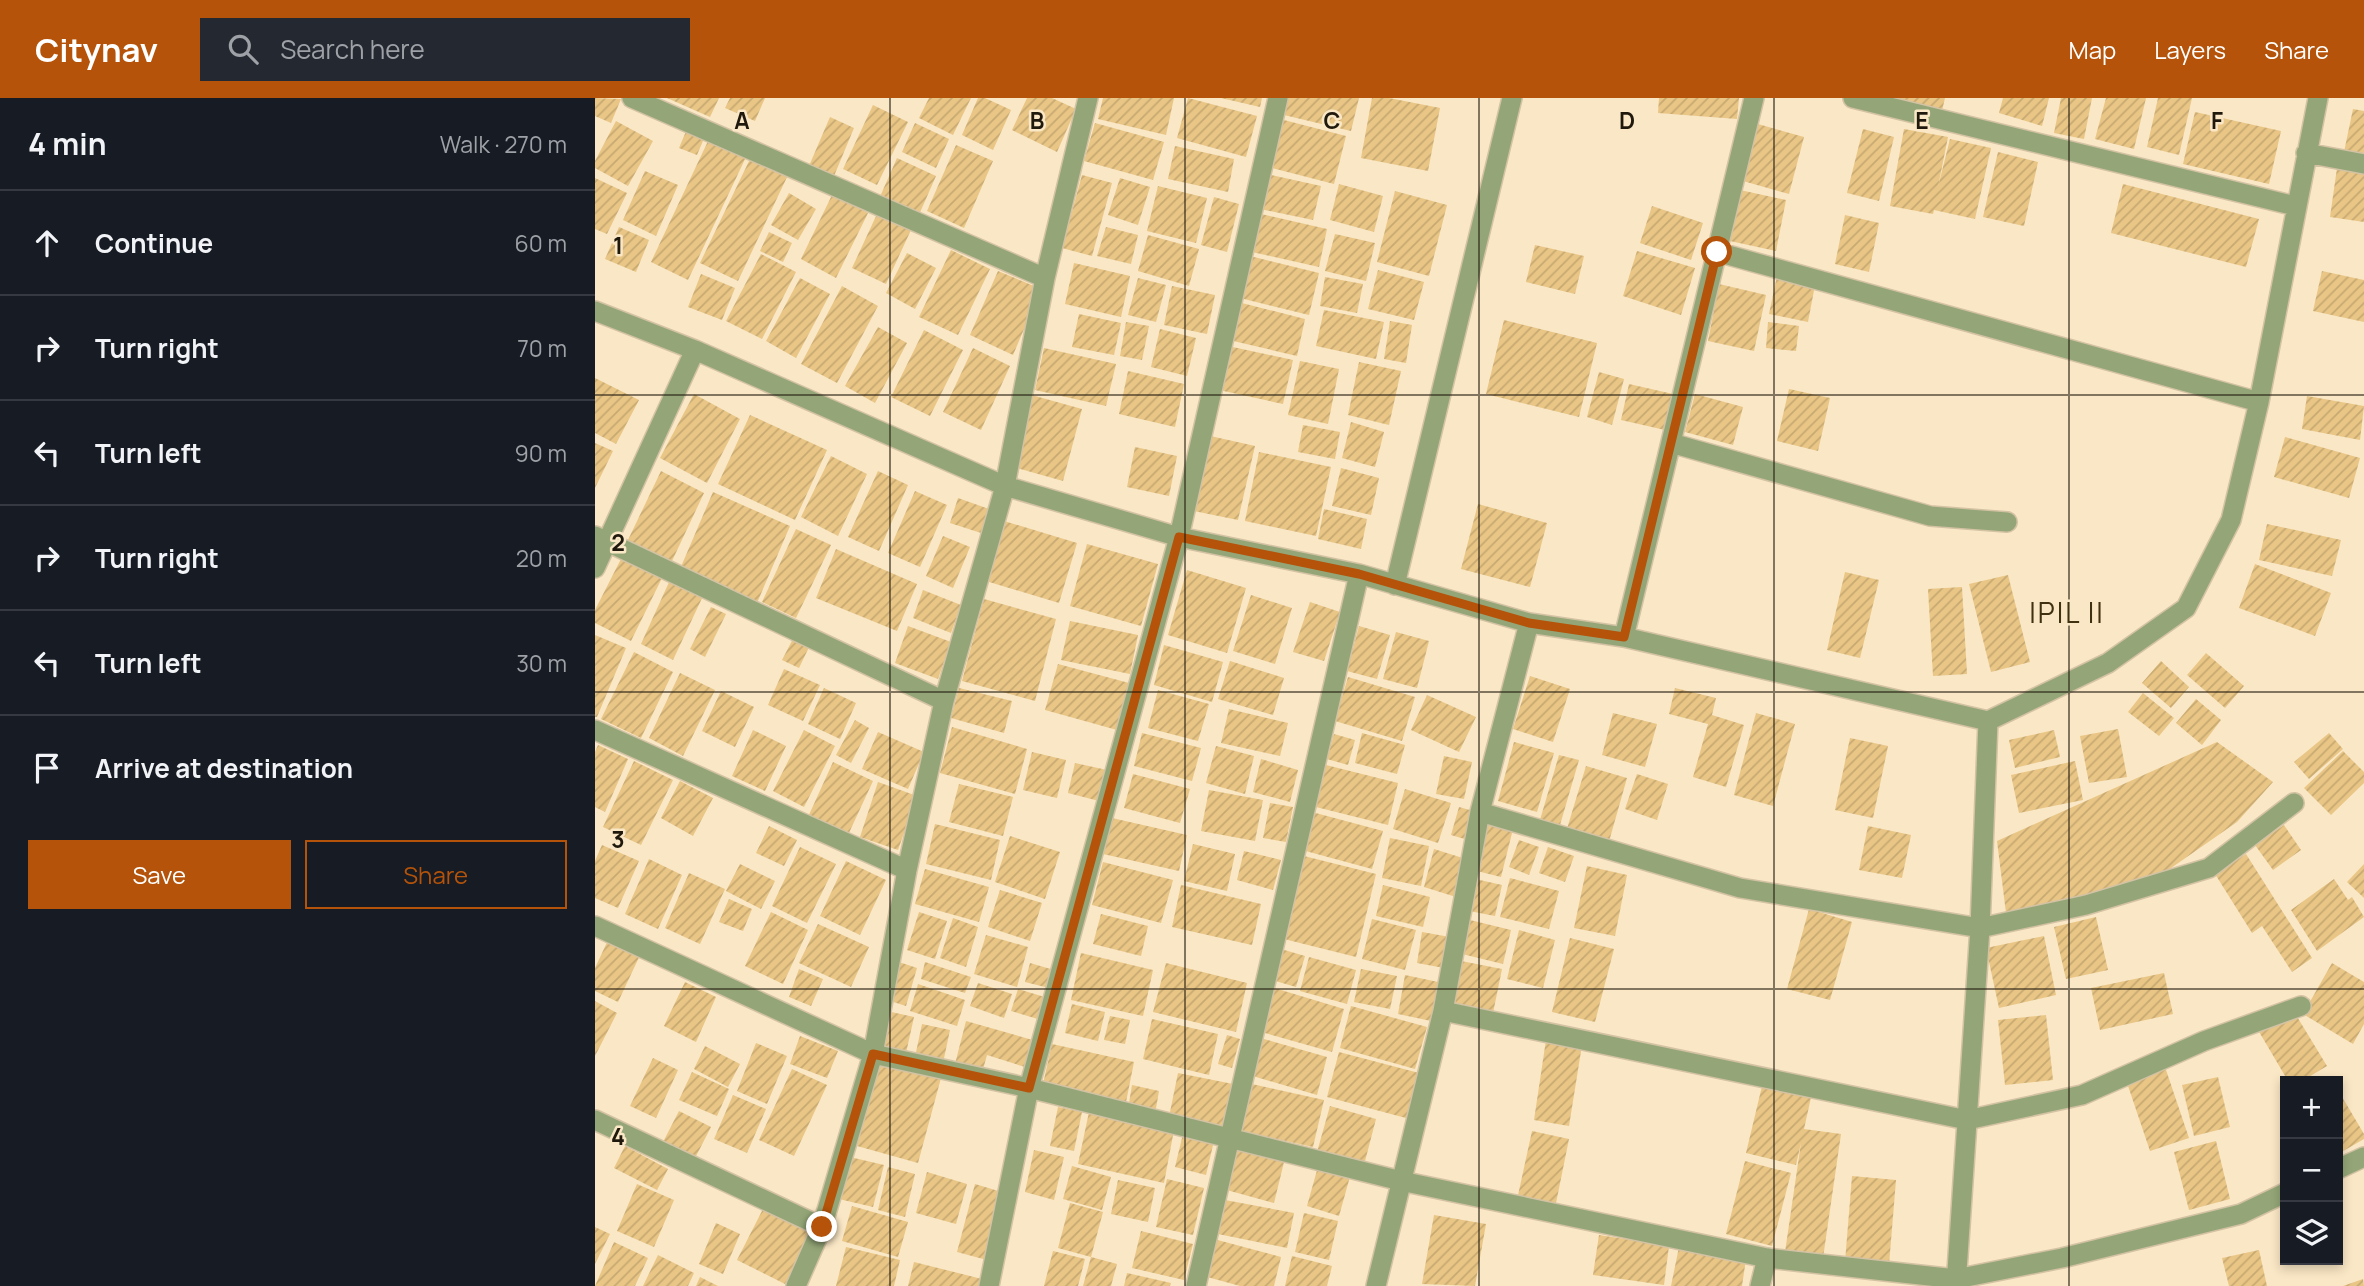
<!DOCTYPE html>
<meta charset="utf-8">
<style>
:root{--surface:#171b24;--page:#242831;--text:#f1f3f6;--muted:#9ea1a6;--line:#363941;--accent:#b45309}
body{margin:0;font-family:Manrope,sans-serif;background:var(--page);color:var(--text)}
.controls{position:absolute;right:21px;bottom:21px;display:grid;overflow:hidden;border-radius:0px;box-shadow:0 4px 10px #0003}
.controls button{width:63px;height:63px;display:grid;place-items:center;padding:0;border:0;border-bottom:2px solid var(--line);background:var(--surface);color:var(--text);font:35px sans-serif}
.stop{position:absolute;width:21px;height:21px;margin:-16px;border:5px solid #b45309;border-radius:50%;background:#fff}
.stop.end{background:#b45309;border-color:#fff;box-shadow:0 2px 7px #0008}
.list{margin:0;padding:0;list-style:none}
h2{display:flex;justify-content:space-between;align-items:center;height:91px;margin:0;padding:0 28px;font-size:30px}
h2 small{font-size:23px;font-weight:400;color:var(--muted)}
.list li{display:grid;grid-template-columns:46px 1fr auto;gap:21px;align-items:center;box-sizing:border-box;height:105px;padding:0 28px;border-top:2px solid var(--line)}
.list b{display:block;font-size:26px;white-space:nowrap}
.list em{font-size:23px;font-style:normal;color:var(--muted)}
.actions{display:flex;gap:14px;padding:21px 28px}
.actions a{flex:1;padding:16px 0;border:2px solid var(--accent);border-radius:0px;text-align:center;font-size:24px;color:var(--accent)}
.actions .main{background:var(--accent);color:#fff}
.icon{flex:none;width:38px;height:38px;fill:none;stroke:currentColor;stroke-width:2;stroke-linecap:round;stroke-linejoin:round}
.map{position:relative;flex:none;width:1769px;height:1188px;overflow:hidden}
header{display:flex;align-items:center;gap:42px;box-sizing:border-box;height:98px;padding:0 35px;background:var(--accent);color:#fff}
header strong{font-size:33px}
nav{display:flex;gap:38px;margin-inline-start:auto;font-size:24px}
.search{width:490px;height:63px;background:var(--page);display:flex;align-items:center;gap:18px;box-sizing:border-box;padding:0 24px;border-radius:0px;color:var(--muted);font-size:26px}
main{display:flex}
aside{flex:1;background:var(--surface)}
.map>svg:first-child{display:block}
</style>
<header>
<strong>Citynav</strong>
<div class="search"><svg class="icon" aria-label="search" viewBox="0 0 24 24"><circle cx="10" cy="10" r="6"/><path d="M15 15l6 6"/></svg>Search here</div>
<nav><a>Map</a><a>Layers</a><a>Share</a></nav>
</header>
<main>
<aside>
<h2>4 min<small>Walk · 270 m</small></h2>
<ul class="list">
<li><svg class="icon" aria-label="ahead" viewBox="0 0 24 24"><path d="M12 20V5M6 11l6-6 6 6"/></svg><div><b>Continue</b></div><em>60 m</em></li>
<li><svg class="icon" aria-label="right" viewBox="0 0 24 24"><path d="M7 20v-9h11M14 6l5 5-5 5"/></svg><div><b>Turn right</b></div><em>70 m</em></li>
<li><svg class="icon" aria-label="left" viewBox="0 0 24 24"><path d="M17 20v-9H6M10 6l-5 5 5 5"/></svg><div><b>Turn left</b></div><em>90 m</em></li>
<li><svg class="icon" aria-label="right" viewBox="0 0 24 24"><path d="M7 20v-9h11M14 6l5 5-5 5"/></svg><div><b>Turn right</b></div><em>20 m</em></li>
<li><svg class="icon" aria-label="left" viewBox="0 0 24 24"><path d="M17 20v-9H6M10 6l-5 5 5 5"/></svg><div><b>Turn left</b></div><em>30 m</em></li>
<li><svg class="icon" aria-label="arrive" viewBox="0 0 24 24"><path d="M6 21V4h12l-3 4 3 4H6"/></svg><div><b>Arrive at destination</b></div></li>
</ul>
<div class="actions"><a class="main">Save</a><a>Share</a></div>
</aside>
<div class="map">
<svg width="1769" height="1188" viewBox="0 0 1769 1188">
<defs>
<pattern id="building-hatch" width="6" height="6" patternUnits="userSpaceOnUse" patternTransform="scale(1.75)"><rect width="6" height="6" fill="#e9c685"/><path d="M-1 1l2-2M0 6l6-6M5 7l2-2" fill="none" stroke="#c7a972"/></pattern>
</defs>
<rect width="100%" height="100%" fill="#fae7c5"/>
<path fill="url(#building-hatch)" d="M0 0 26 1 16 25 0 18Z
M72 0H124L115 19Z
M135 0H170L160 23 130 10Z
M334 0H376L358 37 324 20Z
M383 0H390L416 12 398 52 367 37Z
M432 0H457L481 11 462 54 417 32Z
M508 0H579L571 37 503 21Z
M593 0 662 18 651 59 582 40Z
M626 0H667L665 9Z
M692 0H764L756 33 689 17Z
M777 0H794L845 10 833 73 766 60Z
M1064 0H1144L1142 21 1063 15Z
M1281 0H1350L1346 17Z
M1408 0H1454L1447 28 1404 15Z
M1466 0H1497L1489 41 1459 35Z
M1511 0H1551L1539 51 1500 41Z
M1563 0H1597L1584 57 1552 49Z
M278 7 313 24 282 87 248 71Z
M1758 11 1769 13V59L1749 54Z
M1600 14 1686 33 1674 86 1588 66Z
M235 19 259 30 239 78 214 68Z
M685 21 751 38 739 86 673 69Z
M21 23 58 43 33 88 0 70V63Z
M320 25 354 41 341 70 307 54Z
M500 25 569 44 558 82 489 63Z
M1163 26 1209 39 1194 96 1148 83Z
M92 31 110 38 102 57 84 50Z
M1268 31 1299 39 1284 103 1252 95Z
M1309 31 1353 39 1343 89 1355 41 1396 50 1380 121 1339 112 1338 116 1295 108Z
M114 41 151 59 93 182 56 164Z
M361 47 398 63 369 130 332 113Z
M580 48 639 61 633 94 573 81Z
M1403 54 1443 64 1429 128 1388 119Z
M156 59 193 77 143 183 105 165Z
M302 60 341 78 323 119 284 101Z
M1742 70 1769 74V124L1735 119Z
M50 73 83 87 61 138 28 122Z
M672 76 726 88 718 122 665 111Z
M487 77 517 85 497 158 467 150Z
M0 80 32 95 12 136 0 131Z
M525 80 555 89 543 127 513 117Z
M744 86 788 98 779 134 735 122Z
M1528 86 1664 121 1651 169 1516 135Z
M563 88 612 100 601 145 552 133Z
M1145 92 1191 102 1181 153 1135 143Z
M800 93 852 107 834 178 782 164Z
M194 95 221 111 203 142 176 127Z
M237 97 273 115 241 180 206 161Z
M619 99 644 106 632 154 606 147Z
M1057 108 1108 125 1096 162 1045 145Z
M282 116 316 132 291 186 257 170Z
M666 116 732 131 724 169 657 154Z
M1250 117 1284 125 1274 174 1240 166Z
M24 129 54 142 41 174 10 161Z
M511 129 543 137 536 166 502 158Z
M174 134 197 145 188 164 165 153Z
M740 136 780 145 771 183 730 173Z
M553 137 604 151 594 188 543 173Z
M940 147 989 158 980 196 931 184Z
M356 152 395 171 363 237 324 219Z
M1042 153 1100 170 1086 217 1028 198Z
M312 155 341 170 320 211 291 195Z
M166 156 201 174 167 241 131 223Z
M655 158 724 175 714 217 645 200Z
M479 165 535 178 526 219 470 206Z
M783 172 829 184 819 222 773 211Z
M403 173 446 191 418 257 375 237Z
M1727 173 1769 182V224L1718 213Z
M106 176 140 190 127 222 93 209Z
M1182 178 1220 187 1213 224 1174 216Z
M730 179 768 186 762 215 725 208Z
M205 180 235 196 201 260 171 243Z
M543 180 571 187 561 224 533 217Z
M1124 186 1171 197 1159 253 1113 243Z
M247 188 283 208 242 285 206 266Z
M577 188 620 197 612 236 569 227Z
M643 204 710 221 702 258 634 242Z
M729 212 789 224 781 261 721 248Z
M484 216 526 225 519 257 477 249Z
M909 222 1002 245 984 319 891 296Z
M795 223 817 227 811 265 789 261Z
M531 224 554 228 547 262 525 258Z
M1173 224 1204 228 1201 253 1171 250Z
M283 229 312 245 280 305 250 288Z
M565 231 601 240 592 278 556 269Z
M329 232 368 252 335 318 296 299Z
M633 248 698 262 688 306 624 292Z
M378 250 415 268 386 332 348 314Z
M449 250 521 266 511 308 440 292Z
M705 263 744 271 733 326 693 317Z
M764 264 806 273 794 327 753 317Z
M533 273 589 286 580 329 524 316Z
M1004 274 1029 281 1017 327 992 319Z
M0 280 44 302 21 346 0 335Z
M1034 286 1078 296 1070 332 1026 322Z
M1194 291 1235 300 1223 353 1182 343Z
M99 296 145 321 112 385 65 360Z
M433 296 487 311 468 383 415 368Z
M1100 296 1148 309 1138 347 1090 334Z
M1712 298 1769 308 1765 342 1707 331Z
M155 317 232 352 200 422 123 386Z
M756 324 789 334 780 369 747 360Z
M708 327 745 334 740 361 703 354Z
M611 337 660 348 643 422 594 412Z
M1690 339 1765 360 1754 400 1679 379Z
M0 345 18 353 0 390Z
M540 349 582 358 574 398 532 389Z
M664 354 736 369 721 438 650 423Z
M236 358 272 376 243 438 206 419Z
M746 370 784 380 776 417 737 408Z
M66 373 109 395 77 463 33 442Z
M283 373 313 387 284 453 253 439Z
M320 393 352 407 325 469 293 455Z
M118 394 195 428 162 505 85 471Z
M363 400 394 411 386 435 355 425Z
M883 406 952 425 935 489 866 471Z
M729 411 772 421 766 451 723 441Z
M409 423 482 445 464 505 391 483Z
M1672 426 1746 442 1737 478 1664 462Z
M201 431 236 447 201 520 167 504Z
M348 438 375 449 358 490 331 478Z
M492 446 563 466 546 528 475 508Z
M241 451 322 486 302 533 221 500Z
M27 459 67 480 36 543 0 525V512Z
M1660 466 1736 495 1720 538 1644 510Z
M592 472 651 490 632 555 573 537Z
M1250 474 1284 482 1265 560 1232 552Z
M1413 477 1435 564 1396 574 1374 486Z
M75 482 108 498 78 562 46 546Z
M1367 489 1372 576 1338 578 1333 491Z
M328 492 366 507 356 535 318 520Z
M656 497 697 510 680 566 638 553Z
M389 501 461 521 440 603 367 583Z
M715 504 745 514 729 563 698 554Z
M116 509 131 516 110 559 95 551Z
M475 523 543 537 535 576 466 562Z
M313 528 356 544 343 581 300 565Z
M764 528 795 537 782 581 752 573Z
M801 534 834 543 822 590 788 581Z
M0 537 31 550 2 619H0Z
M200 537 216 545 204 570 187 562Z
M569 547 628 564 617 604 559 587Z
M39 554 78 574 46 640 6 621Z
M1611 555 1649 588 1630 610 1592 577Z
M635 563 689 580 678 617 623 601Z
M1566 563 1594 589 1576 610 1547 585Z
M463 566 534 585 522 632 450 612Z
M189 571 225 587 208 623 173 607Z
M85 575 120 592 88 658 54 640Z
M935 578 975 591 958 644 918 631Z
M753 579 820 599 807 643 740 623Z
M229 590 261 605 245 641 213 626Z
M364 590 417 603 409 635 356 620Z
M1080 590 1121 600 1117 617 1149 627 1131 689 1098 679 1113 626 1074 616Z
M563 592 614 606 603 643 553 630Z
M126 593 159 609 140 649 107 633Z
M1548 595 1579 620 1564 638 1533 614Z
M832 597 881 619 864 654 816 632Z
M1601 601 1626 622 1607 647 1581 625Z
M634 611 693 625 685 658 626 645Z
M1018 615 1062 626 1050 669 1007 657Z
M1161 615 1200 626 1178 708 1139 697Z
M260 622 274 630 256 665 241 657Z
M357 629 432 651 420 696 345 675Z
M1523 631 1532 679 1494 685 1485 638Z
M158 632 191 648 170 693 137 678Z
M209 632 240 648 209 709 178 693Z
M1459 632 1465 659 1420 670 1414 642Z
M283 634 329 654 313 691 267 671Z
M547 635 606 650 597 683 539 668Z
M767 635 810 647 802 676 760 665Z
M1734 635 1748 651 1714 681 1699 664Z
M739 636 760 642 753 667 732 661Z
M1255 640 1293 648 1278 720 1240 712Z
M919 644 959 655 942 714 903 703Z
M1622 644 1678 684 1642 724 1556 784 1411 815 1402 743Z
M3 647 33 661 10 714 0 709V654Z
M621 648 659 658 650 696 611 685Z
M1748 653 1769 674V685L1736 717 1709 690Z
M437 654 471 662 462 700 428 692Z
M964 657 984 662 965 727 945 722Z
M849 658 877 664 869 701 841 696Z
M666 661 703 672 695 704 658 694Z
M39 663 78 682 46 747 8 729Z
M1480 663 1488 702 1424 715 1416 677Z
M238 664 278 683 253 737 213 719Z
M480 665 512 672 504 703 473 695Z
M731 667 803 685 793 727 721 709Z
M991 668 1032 680 1013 747 971 734Z
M538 676 595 691 585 725 529 710Z
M1042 676 1073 686 1062 722 1030 711Z
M85 683 118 700 98 738 66 720Z
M283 684 322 698 303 752 265 739Z
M364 686 418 699 408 738 354 724Z
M810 691 856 705 843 745 798 731Z
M614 692 668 702 660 743 606 733Z
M675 705 698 709 691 744 668 740Z
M864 709 882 714 873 742 856 737Z
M717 714 788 733 777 771 707 752Z
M517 720 592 737 584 773 508 756Z
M890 724 918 731 906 779 878 772Z
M340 726 405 742 396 782 331 766Z
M1689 727 1706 752 1678 772 1660 747Z
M174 728 202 742 189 768 161 755Z
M1273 728 1316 737 1307 780 1264 772Z
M415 738 465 754 450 801 400 784Z
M795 740 834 748 826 788 787 780Z
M924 742 944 749 934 777 914 769Z
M598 746 640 756 632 793 589 783Z
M7 747 44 763 23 810 0 800V763Z
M205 749 241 766 212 825 177 808Z
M953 749 979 758 970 784 944 775Z
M839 751 871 761 861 799 829 789Z
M649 753 686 762 678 792 642 782Z
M1651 756 1717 860 1697 874 1667 828 1657 835 1620 776Z
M709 758 781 776 761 859 689 841Z
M54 761 87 777 63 831 30 816Z
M251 763 291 782 265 837 225 818Z
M508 764 578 782 566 825 497 807Z
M145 766 180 783 166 811 131 793Z
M1769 766V800L1752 784Z
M992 768 1032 777 1020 838 979 830Z
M330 771 394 789 384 824 320 806Z
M94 775 130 791 105 846 70 830Z
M876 780 907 787 900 818 869 812Z
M915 780 964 793 954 831 905 819Z
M1739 781 1753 802 1757 799 1769 819 1722 853 1696 812Z
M586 787 666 806 657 847 577 829Z
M788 787 835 799 828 829 781 818Z
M405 792 447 805 435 843 393 829Z
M134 801 157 811 148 833 124 824Z
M1214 811 1257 824 1235 902 1192 891Z
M176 814 213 832 188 886 150 868Z
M324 814 352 823 340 861 312 852Z
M506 816 553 828 546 858 498 846Z
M1501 819 1513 872 1471 881 1459 829Z
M358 820 383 829 371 869 345 860Z
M777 821 821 832 810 872 767 861Z
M871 821 916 832 908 866 863 855Z
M223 826 274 849 256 889 204 865Z
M924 832 960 842 948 890 912 881Z
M827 834 855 839 849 870 822 865Z
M391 837 433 849 422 889 379 876Z
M15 838 47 853 23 904 0 893V870Z
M1449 838 1461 897 1404 910 1391 850Z
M975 840 1019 851 1000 924 957 914Z
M686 851 710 858 701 889 677 882Z
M486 855 558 872 548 918 476 902Z
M714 859 761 872 752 906 705 893Z
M861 862 907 871 898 915 852 906Z
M304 864 322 870 311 908 292 902Z
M330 864 376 879 370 895 326 881Z
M435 865 459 872 454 890 430 884Z
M571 865 652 885 641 934 558 914Z
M1737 865 1769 884V926L1758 946 1708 916Z
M204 871 228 881 216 908 194 899Z
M766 871 802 878 795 911 759 904Z
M1569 875 1578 916 1505 932 1496 890Z
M810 877 843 884 836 923 803 916Z
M90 884 121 899 101 944 69 928Z
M383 885 417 896 409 920 375 908Z
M323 886 370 902 362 928 315 913Z
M676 889 749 911 737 954 663 933Z
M423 891 453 900 446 922 416 913Z
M0 903 22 915 0 958Z
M477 906 510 914 503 943 470 935Z
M756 908 832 929 820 971 745 950Z
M1698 912 1732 968 1707 983H1693L1663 932Z
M292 913 319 919 311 955 283 949Z
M1451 917 1458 982 1410 987 1403 922Z
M515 918 535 922 530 946 509 942Z
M557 921 623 936 614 977 548 961Z
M371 923 441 943 433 970 392 957 387 975 360 966Z
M327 926 355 932 348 965 320 959Z
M632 937 645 941 637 970 623 966Z
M205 938 243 953 232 980 195 966Z
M662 939 732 959 722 997 651 976Z
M951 942 987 947 974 1028 939 1022Z
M161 945 192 958 172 1006 142 993Z
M457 946 539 964 531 1004 448 986Z
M110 948 145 966 133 989 99 971Z
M744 954 824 975 811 1020 732 999Z
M58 960 83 972 61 1020 35 1008Z
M286 962 346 980 323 1065 262 1048Z
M1569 966 1594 1040 1555 1053 1530 979Z
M197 971 232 987 199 1058 164 1042Z
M97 974 134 991 122 1018 84 1002Z
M583 975 638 986 629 1030 574 1019Z
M1623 979 1635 1029 1599 1038 1587 987Z
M1168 984 1217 995 1209 1031 1246 1036 1228 1160 1190 1154 1206 1045 1201 1067 1151 1055Z
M657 986 729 1002 718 1049 646 1033Z
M537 987 564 993 560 1016 533 1011Z
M1743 992 1769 1036V1041L1743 1056Z
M138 997 171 1011 152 1055 119 1041Z
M735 1008 781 1021 769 1067 722 1054Z
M463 1009 487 1014 479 1053 455 1048Z
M84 1013 116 1029 99 1062 67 1046Z
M494 1014 579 1032 569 1085 483 1066Z
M937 1033 974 1041 960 1110 922 1102Z
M588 1036 619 1043 611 1077 580 1069Z
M1621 1043 1635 1101 1594 1112 1579 1054Z
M641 1046 690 1060 679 1105 628 1091Z
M30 1048 73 1071 62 1092 19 1070Z
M439 1052 469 1059 459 1102 430 1094Z
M255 1059 289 1067 278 1109 244 1101Z
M1150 1063 1196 1075 1177 1148 1131 1136Z
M724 1065 756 1075 744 1118 712 1108Z
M477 1068 516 1079 507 1112 468 1101Z
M293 1069 320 1076 310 1119 283 1112Z
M332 1074 372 1086 361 1126 321 1115Z
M1257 1078 1301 1082 1294 1167 1250 1164Z
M572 1081 609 1090 598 1137 561 1129Z
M523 1082 560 1090 553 1124 516 1116Z
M42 1086 79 1102 59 1149 22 1133Z
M380 1086 410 1095 392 1162 362 1154Z
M630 1102 699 1115 692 1150 623 1136Z
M475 1105 508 1114 496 1159 463 1150Z
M257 1108 313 1124 303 1159 247 1143Z
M168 1111 216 1135 190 1186 142 1162Z
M709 1115 743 1123 734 1162 700 1154Z
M839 1117 891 1126 880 1188 827 1186Z
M121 1125 145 1136 128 1176 104 1166Z
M0 1129 15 1136 0 1166Z
M546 1133 598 1146 589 1182 537 1170Z
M1004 1137 1074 1148 1069 1187 998 1177Z
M615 1140 686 1159 679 1188H645L605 1177Z
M19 1144 53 1160 40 1188H0Z
M251 1149 305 1162 299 1188H241Z
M1084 1149 1151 1161 1147 1188H1076Z
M1664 1152 1672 1188H1634L1627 1160Z
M458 1153 490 1161 483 1188H449Z
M63 1157 99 1175 93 1188H48Z
M697 1158 737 1168 732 1188H690Z
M496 1159 522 1166 516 1188H488Z
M319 1164 391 1182 389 1188H313Z
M532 1175 576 1185 575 1188H529Z
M105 1179 123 1188H101Z
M1768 1181 1769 1188H1748Z"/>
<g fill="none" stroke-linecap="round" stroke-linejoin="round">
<defs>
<path id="minor" d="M37 0 450 180
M1258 0 1700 108
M1711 55 1769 66
M1122 154 1664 304
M0 213 100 252 410 388 584 439 764 476 934 525 1029 539 1393 623 1513 565 1591 510 1636 422 1664 304 1723 0
M1076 345 1335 418 1412 424
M0 438 349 603
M0 470 100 252
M800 487 917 0
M1029 539 1159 0
M0 632 312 772
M885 714 1145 790 1385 830 1491 807 1614 770 1699 705
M0 828 278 956 434 990 806 1083 1172 1160 1361 1181 1467 1160 1646 1116 1690 1095
M848 913 1372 1022 1487 997 1609 943 1706 908
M0 1022 227 1129
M1743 1071 1769 1059
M201 1188 227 1129 278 956 312 772 349 603 410 388 450 180 493 0
M394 1188 434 990 584 439 683 0
M601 1188 764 476
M781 1188 848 913 885 714 934 525
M1165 1188 1172 1160
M1361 1188 1385 830 1393 623"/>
</defs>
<use href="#minor" stroke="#d3c2a4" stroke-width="22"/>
<use href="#minor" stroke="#94a677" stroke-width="19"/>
</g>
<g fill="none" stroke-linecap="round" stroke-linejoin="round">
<path stroke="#b45309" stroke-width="9" d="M227 1129 278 956 434 990 584 439 764 476 934 525 1029 539 1122 154"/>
</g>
<path fill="none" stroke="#1f180c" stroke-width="2" stroke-opacity="0.55" d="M295 0V1188M590 0V1188M884 0V1188M1179 0V1188M1474 0V1188M0 297H1769M0 594H1769M0 891H1769"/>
<g text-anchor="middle" stroke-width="5" stroke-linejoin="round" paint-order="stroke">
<g font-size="28" letter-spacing="2" fill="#403113" stroke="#fae7c5">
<text x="1472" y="525">IPIL II</text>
</g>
</g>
<g font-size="23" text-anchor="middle" font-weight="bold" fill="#1f180c" stroke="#fae7c5" stroke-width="5" stroke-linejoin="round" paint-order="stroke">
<text x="147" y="31">A</text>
<text x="442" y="31">B</text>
<text x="737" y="31">C</text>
<text x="1032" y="31">D</text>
<text x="1327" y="31">E</text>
<text x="1622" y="31">F</text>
<text x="23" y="156">1</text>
<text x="23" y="453">2</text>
<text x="23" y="750">3</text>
<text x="23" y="1047">4</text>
</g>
</svg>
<div class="controls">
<button>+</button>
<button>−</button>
<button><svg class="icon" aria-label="layers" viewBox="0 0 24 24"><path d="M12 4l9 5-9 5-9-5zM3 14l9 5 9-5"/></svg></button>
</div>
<div class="stop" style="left:1122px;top:154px"></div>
<div class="stop end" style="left:227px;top:1129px"></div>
</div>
</main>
